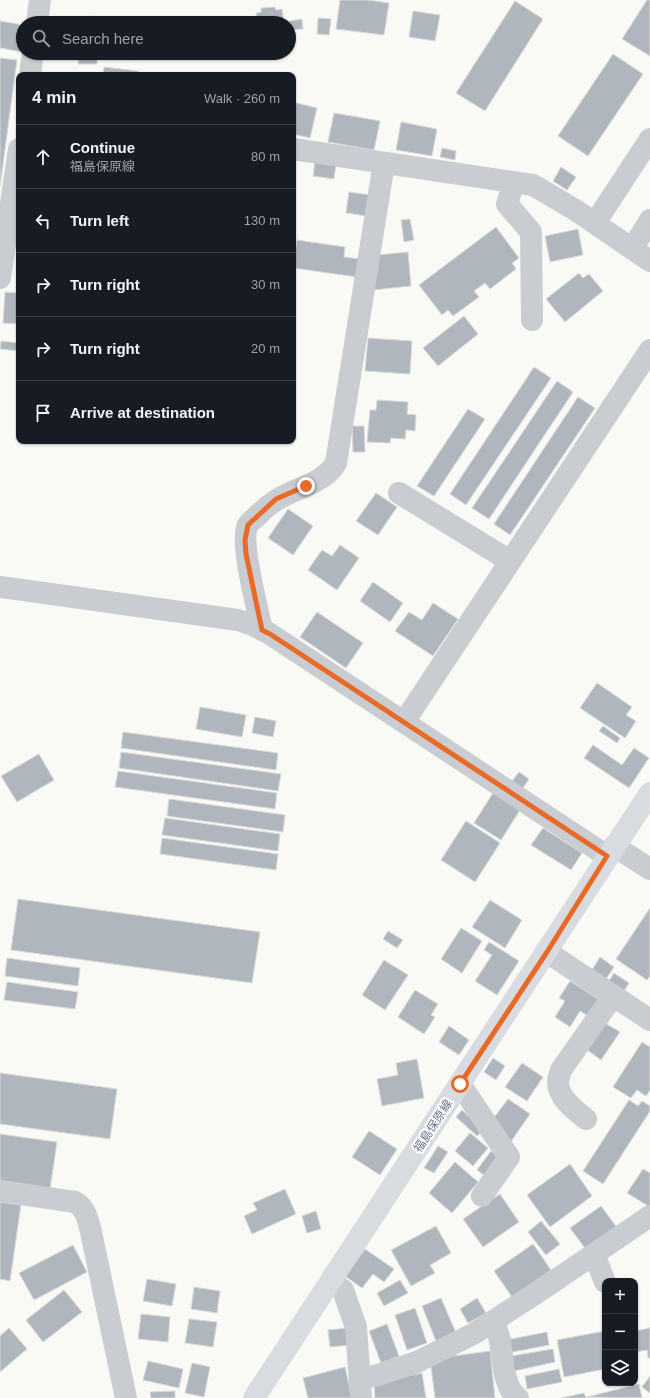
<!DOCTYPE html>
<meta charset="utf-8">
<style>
:root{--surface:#171b24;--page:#242831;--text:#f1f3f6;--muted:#9ea1a6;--line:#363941}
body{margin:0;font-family:Arial,"Noto Sans JP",sans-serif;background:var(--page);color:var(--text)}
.controls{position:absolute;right:12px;bottom:12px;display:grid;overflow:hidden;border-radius:8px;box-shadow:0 1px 3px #0004}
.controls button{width:36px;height:36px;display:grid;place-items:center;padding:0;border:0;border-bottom:1px solid var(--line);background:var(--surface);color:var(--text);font:20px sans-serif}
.stop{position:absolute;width:12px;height:12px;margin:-9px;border:3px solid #e96926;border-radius:50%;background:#fff}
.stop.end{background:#e96926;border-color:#fff;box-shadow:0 1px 4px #0008}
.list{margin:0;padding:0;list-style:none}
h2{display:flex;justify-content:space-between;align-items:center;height:52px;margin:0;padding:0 16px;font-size:17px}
h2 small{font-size:13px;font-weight:400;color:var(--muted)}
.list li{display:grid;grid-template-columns:26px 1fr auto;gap:12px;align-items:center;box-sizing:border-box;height:64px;padding:0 16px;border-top:1px solid var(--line)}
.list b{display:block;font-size:15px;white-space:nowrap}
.list p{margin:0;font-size:13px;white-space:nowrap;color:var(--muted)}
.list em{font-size:13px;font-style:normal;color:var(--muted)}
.icon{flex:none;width:22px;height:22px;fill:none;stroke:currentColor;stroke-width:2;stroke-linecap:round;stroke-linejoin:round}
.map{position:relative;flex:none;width:650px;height:1398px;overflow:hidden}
.search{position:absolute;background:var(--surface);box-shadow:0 1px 3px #0004;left:16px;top:16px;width:280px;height:44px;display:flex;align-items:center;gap:10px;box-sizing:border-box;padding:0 14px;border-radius:22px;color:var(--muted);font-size:15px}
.panel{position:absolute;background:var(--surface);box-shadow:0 1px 3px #0004;left:16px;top:72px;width:280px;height:372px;border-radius:8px}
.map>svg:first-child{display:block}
</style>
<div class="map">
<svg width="650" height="1398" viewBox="0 0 650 1398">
<rect width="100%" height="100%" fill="#f9f9f6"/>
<path fill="#afb6bd" stroke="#dadbd8" d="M340 0H368L389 3 384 35 336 29Z
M647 0H650V56L622 39Z
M515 1 543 19 485 111 456 93Z
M275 7 276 10 282 9 284 23H258L256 13 261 12V8Z
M413 11 440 15 435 41 409 37Z
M90 16 120 23H89Z
M318 18 331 19 329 35 317 34Z
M302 19 303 29 291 30 289 21Z
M0 21 23 25 22 52 0 48Z
M78 53H97V64H78Z
M104 53H136L135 60Z
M613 54 643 74 588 156 558 136Z
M0 58 17 60 0 186Z
M104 67 138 71 137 75H103Z
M293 102 317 108 310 138 293 134Z
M334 113 380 121 374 150 328 142Z
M401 122 437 129 432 156 396 150Z
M442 148 456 151 455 160 440 157Z
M315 161 336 163 334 179 313 176Z
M561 167 576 177 567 190 553 181Z
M349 192 370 195 367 216 346 213Z
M410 219 414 240 404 242 401 220Z
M496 227 519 258 512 263 516 269 490 289 485 283 474 291 479 297 453 316 448 310 442 315 419 285Z
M578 229 583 255 550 262 545 236Z
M297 240 345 247 344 257 360 259 357 277 293 268Z
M408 252 411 286 373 290 377 255Z
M579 273 583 278 589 274 603 291 565 322 546 299Z
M5 292 19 293V324L3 323Z
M464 316 478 334 438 366 423 348Z
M368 338 412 341 410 374 365 371Z
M1 341 19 343V351L0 349Z
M534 367 551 378 466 505 450 494Z
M557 381 573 392 489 519 472 508Z
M578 397 595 408 510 535 494 524Z
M377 400 408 402 407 414 416 415 415 431 406 430 405 439 391 438 390 443 367 442 370 410H376Z
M468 409 485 419 434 496 417 486Z
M352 426H364L365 452H353Z
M376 493 397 507 378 535 356 521Z
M288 509 313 526 293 555 268 538Z
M340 545 359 558 337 590 308 570 322 550 332 556Z
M373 582 403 603 390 622 360 601Z
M433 603 458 619 433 656 395 631 409 612 422 620Z
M317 612 363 643 346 668 300 637Z
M597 683 632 707 626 715 636 721 625 738 580 708Z
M200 707 246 715 242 737 196 729Z
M255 717 276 721 273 737 252 733Z
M603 726 620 738 617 743 599 731Z
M123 732 278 753 276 770 121 748Z
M593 745 622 765 634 748 649 758 629 788 584 758Z
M121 752 281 774 278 791 119 768Z
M39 754 54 780 17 802 1 776Z
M118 771 277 793 275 809 115 787Z
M519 772 529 779 522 789 512 781Z
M493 793 520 810 501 840 474 823Z
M169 799 285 815 283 832 167 816Z
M165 818 280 834 278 851 162 835Z
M466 821 500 843 475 882 441 860Z
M543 828 582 853 571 870 531 845Z
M162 838 278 854 276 870 160 854Z
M18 899 260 932 252 983 11 950Z
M490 900 522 920 505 948 472 927Z
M650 908V976L647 980 616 959Z
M461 928 482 941 462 973 441 959Z
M388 931 403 940 397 948 383 939Z
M489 942 519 961 497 995 475 981 492 955 484 950Z
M600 957 614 967 604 982 590 973Z
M7 958 80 968 78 986 5 976Z
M384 960 408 975 385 1010 362 995Z
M614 973 629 983 621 996 606 986Z
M570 981 601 1001 590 1017 580 1011 570 1027 555 1017 565 1001 559 998Z
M7 982 78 992 75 1009 4 1000Z
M415 990 438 1004 431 1015 435 1017 424 1034 398 1017Z
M603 1022 620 1032 601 1060 586 1049Z
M449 1026 469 1040 459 1055 439 1042Z
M642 1042 650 1047V1090L646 1096 637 1090 631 1098 613 1087Z
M493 1058 505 1066 496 1080 484 1072Z
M417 1059 424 1098 382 1106 377 1079 398 1075 396 1063Z
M522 1063 543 1077 527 1101 505 1087Z
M0 1073 117 1089 110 1139 0 1124Z
M508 1099 530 1114 510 1143 493 1119Z
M629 1100 638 1106 642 1101 650 1106V1111L603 1184 583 1171Z
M462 1110 484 1130 477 1136 456 1117Z
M369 1131 397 1149 380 1175 352 1157Z
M470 1133 488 1148 473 1166 455 1151Z
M0 1134 57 1142 50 1189 0 1183Z
M438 1146 448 1152 434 1173 424 1168Z
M491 1151 499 1156 484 1175 477 1170Z
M455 1162 478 1182 452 1213 429 1193Z
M570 1164 592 1196 550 1227 527 1195Z
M643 1169 650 1173V1207L627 1193Z
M285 1189 296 1214 252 1234 244 1216 257 1210 253 1203Z
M500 1194 519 1222 483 1247 463 1219Z
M0 1202 21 1205 10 1281 0 1279Z
M601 1206 618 1229 587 1251 570 1228Z
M316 1211 321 1229 307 1233 302 1216Z
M541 1221 560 1244 546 1255 528 1232Z
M436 1226 451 1253 430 1265 435 1273 411 1286 391 1250Z
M533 1244 551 1270 512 1297 494 1271Z
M73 1245 87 1272 34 1300 19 1273Z
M365 1249 394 1269 384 1282 373 1274 362 1288 345 1276Z
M147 1279 176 1284 172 1306 143 1301Z
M400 1280 408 1293 384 1306 377 1293Z
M194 1287 220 1291 217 1313 191 1309Z
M64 1290 82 1312 43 1342 26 1320Z
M441 1298 456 1333 436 1341 422 1306Z
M477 1298 486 1313 468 1323 460 1309Z
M415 1308 427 1343 407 1350 395 1315Z
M141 1314 170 1317 168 1342 138 1339Z
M189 1319 217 1322 213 1347 185 1343Z
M387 1324 399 1356 381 1363 369 1331Z
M9 1328 27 1349 0 1372V1336Z
M348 1328 350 1345 330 1347 328 1330Z
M650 1328V1358H648L647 1350 635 1352V1331Z
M605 1331V1369L564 1377 557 1340Z
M547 1332 549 1345 508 1353 506 1340Z
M553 1349 555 1362 514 1371 511 1356Z
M490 1351 495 1398H435L430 1359Z
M148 1361 183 1369 179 1388 143 1380Z
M192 1363 210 1367 204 1397 185 1393Z
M345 1367 352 1398H308L303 1378Z
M559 1369 562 1382 527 1389 525 1376Z
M422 1373 426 1398H375L374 1383Z
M650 1376V1393L642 1387Z
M639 1384 642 1398 587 1397Z
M175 1391V1398H151L150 1392Z
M584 1393 586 1398H561Z"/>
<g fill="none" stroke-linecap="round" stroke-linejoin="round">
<path stroke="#c9ccd0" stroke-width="22" d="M37 23 40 0
M30 75 33 53
M293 149 533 185 577 211 650 261
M514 182 507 204 531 232 532 320
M595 223 650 139
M632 249 650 220
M0 278 19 149
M399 493 510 561
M0 587 238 620 255 626 270 634 607 856
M262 630C258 610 239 541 248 525 249 522 254 519 256 517 269 504 278 498 294 491 309 485 327 478 336 463L384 163
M404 722 650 350
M614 846 650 869
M547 952 650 1020
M460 1084 509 1157 482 1196
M586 1119C575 1110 558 1098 558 1082 558 1078 560 1074 561 1070L613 996
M0 1191 75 1202C86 1208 88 1220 91 1232L126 1398
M594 1254 605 1282
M331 1281 343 1290 356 1327 361 1398
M494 1321C495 1326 497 1331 499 1336 503 1354 502 1387 518 1398
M360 1379 378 1375 417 1362 475 1333 544 1288 650 1216"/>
<path stroke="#d8dbe0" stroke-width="22" d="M254 1398 650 793"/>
</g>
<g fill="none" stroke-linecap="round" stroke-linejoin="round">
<path stroke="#e96926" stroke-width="5" d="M306 486 276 499 248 525 245 540 246 554 262 630 270 634 607 856 547 952 460 1084"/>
</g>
<g text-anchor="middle" stroke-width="4" stroke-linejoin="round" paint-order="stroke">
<g font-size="12" fill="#677688" stroke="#fff">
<text transform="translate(433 1126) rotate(-57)" y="4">福島保原線</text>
</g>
</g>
</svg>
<div class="controls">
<button>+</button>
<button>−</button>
<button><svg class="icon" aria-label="layers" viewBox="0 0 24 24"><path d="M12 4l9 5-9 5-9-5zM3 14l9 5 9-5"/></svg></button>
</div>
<div class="stop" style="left:460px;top:1084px"></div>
<div class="stop end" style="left:306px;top:486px"></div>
<div class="search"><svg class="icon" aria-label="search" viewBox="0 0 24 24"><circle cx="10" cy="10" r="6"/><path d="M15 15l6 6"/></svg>Search here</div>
<section class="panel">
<h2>4 min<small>Walk · 260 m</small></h2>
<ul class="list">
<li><svg class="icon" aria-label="ahead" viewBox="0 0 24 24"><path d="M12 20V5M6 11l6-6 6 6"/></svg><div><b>Continue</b><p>福島保原線</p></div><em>80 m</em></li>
<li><svg class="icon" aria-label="left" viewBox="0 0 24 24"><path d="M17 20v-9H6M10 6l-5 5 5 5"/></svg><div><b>Turn left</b></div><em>130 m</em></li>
<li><svg class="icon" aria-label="right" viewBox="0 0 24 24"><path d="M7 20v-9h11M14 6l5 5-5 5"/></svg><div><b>Turn right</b></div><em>30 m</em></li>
<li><svg class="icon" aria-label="right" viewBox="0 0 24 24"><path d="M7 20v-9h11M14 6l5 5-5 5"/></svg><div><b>Turn right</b></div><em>20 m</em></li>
<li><svg class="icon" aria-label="arrive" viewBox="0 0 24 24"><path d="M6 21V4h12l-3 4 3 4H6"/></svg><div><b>Arrive at destination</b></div></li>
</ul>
</section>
</div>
